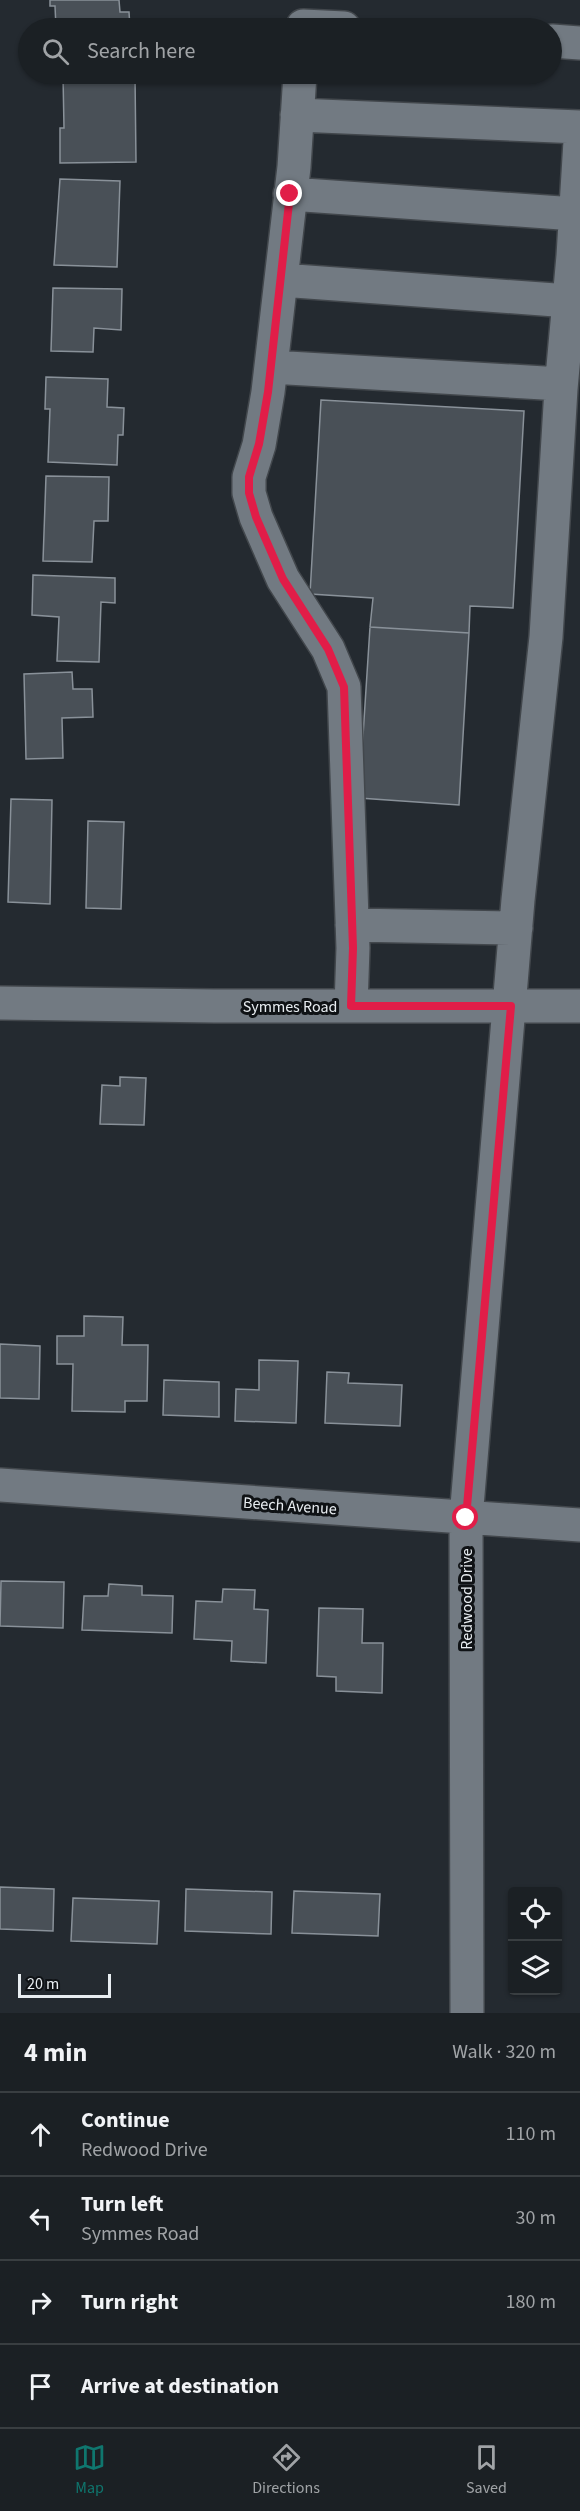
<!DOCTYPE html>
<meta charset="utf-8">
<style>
:root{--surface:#1b2024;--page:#282d31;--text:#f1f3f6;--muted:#a0a3a6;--line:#393e41;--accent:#0f766e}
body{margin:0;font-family:"Source Sans 3",sans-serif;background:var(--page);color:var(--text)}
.controls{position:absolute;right:18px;bottom:18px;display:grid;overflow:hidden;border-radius:6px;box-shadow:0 2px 4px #0004}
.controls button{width:54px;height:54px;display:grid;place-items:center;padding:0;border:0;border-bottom:2px solid var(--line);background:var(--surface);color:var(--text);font:30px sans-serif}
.scale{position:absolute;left:18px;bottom:15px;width:93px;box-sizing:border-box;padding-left:6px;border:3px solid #e8edf1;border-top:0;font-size:16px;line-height:21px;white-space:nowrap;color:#e8edf1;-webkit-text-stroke:4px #0f1215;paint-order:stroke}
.stop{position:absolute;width:18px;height:18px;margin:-14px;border:4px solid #e11d48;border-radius:50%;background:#fff}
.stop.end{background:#e11d48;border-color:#fff;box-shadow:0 2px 6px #0008}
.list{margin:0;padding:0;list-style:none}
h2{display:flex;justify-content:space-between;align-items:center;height:78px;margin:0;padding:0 24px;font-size:26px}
h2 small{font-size:20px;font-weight:400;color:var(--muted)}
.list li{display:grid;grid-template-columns:39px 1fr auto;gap:18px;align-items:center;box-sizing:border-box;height:84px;padding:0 24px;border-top:2px solid var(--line)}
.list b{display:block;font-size:22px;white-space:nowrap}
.list p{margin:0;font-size:20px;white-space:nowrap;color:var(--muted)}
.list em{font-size:20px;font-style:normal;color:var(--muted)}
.icon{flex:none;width:33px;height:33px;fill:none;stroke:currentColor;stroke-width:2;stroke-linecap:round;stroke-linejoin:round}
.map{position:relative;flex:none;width:580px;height:2013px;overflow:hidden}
.search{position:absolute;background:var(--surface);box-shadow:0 2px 4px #0004;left:18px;right:18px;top:18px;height:66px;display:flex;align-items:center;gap:15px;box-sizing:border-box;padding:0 21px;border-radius:33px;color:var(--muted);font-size:22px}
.sheet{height:414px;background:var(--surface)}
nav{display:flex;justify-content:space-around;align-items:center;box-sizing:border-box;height:84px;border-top:2px solid var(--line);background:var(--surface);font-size:16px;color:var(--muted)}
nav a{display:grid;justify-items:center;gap:3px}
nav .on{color:var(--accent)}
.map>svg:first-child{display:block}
</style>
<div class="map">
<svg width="580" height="2013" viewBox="0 0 580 2013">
<rect width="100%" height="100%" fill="#242a30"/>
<path fill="#495057" stroke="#899199" stroke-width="1.5" d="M50 0H119L120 12H129L130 28H56L55 6H50Z
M135 75 136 162 60 163V128H64L63 76Z
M60 179 120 181 117 267 54 265Z
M53 288 122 289 121 330 94 328 93 352 51 351Z
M46 377 108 379 107 407 124 408 123 435H118L117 465 48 462 50 409H45Z
M321 400 524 411 513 608 470 606 469 633 370 627 373 598 310 594Z
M46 476 109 477 108 521H94L92 562 43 561Z
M33 575 115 578V603L101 602 99 662 57 661 59 617 32 615Z
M370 627 469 633 459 805 359 798Z
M72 672 73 689H92L93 717 62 718 63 758 26 759 24 674Z
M11 799 52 800 50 904 8 902Z
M88 821 124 822 121 909 86 908Z
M120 1077 146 1078 144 1125 100 1124 102 1085 120 1086Z
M84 1316 123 1317 122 1345H148L147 1401H125V1412L72 1411 73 1364H57V1336H84Z
M0 1344 40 1346 39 1399 0 1398Z
M259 1360 298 1361 296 1423 235 1421 236 1389 259 1390Z
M327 1372 349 1373 348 1383 402 1385 400 1426 325 1423Z
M164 1380 219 1382V1417L163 1415Z
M1 1581 64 1582 63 1628 0 1626Z
M109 1584 142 1586V1595L173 1596 172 1633 82 1630 84 1596H108Z
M223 1589 255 1590 254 1609 268 1610 266 1663 231 1661 232 1641 194 1639 196 1601 222 1602Z
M319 1608 363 1609 362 1643H383L382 1693 336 1691V1677L317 1676Z
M0 1887 54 1889 53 1931 0 1929Z
M186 1889 272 1892 271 1934 185 1931Z
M294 1891 380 1894 378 1936 292 1933Z
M73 1898 159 1901 157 1944 71 1941Z"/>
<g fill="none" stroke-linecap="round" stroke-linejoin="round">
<defs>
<path id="minor" d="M303 26 344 28
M552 41 580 43
M300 74 294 167 268 392 259 445 249 477V493L256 517 283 579 328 649 344 687 353 948 351 1006
M297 115 580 127
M290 194 575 214
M281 280 569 301
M271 367 561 384
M352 925 516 928
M0 1003 214 1006H580
M0 1485 580 1525
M467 2013 466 1518 518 900 546 637 561 389 573 256 580 141"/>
</defs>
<use href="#minor" stroke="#42474c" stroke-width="36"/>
<use href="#minor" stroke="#727a82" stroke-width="33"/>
</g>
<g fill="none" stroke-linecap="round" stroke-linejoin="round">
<path stroke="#e11d48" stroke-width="8" d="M290 194 268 392 259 444 249 477V493L256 517 283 579 328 649 344 687 353 948 351 1006H511L466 1518"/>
</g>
<g text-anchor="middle" stroke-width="6" stroke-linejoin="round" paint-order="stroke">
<g font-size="16" fill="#e8edf1" stroke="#0f1215">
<text x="290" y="1012">Symmes Road</text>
<text transform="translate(290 1505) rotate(4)" y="6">Beech Avenue</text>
<text transform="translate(466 1599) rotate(-90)" y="6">Redwood Drive</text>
</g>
</g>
</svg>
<div class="controls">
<button><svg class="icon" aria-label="locate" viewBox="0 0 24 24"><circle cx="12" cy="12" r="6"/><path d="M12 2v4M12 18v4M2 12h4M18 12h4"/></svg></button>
<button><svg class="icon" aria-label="layers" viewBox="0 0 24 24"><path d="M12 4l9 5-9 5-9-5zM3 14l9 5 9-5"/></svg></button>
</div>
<div class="scale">20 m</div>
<div class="stop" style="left:466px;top:1518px"></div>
<div class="stop end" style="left:290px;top:194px"></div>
<div class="search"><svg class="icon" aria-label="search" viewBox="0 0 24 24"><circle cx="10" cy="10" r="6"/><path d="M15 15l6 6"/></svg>Search here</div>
</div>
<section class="sheet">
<h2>4 min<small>Walk · 320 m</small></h2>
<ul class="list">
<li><svg class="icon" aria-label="ahead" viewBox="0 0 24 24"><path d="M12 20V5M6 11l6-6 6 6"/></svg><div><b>Continue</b><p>Redwood Drive</p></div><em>110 m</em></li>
<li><svg class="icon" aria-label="left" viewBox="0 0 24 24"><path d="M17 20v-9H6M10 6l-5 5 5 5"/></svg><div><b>Turn left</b><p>Symmes Road</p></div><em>30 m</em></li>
<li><svg class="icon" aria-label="right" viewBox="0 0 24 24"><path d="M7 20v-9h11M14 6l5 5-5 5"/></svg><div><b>Turn right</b></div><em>180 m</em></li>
<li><svg class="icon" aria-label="arrive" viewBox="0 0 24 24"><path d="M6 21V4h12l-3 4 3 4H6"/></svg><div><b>Arrive at destination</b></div></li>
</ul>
</section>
<nav>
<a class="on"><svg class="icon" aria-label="map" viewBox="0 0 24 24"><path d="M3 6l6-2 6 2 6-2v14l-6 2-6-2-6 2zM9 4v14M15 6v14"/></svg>Map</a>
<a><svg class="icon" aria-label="directions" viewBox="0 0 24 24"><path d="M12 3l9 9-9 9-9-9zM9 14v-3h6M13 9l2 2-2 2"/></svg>Directions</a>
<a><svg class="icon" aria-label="saved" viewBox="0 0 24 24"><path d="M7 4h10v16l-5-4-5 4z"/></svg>Saved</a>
</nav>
